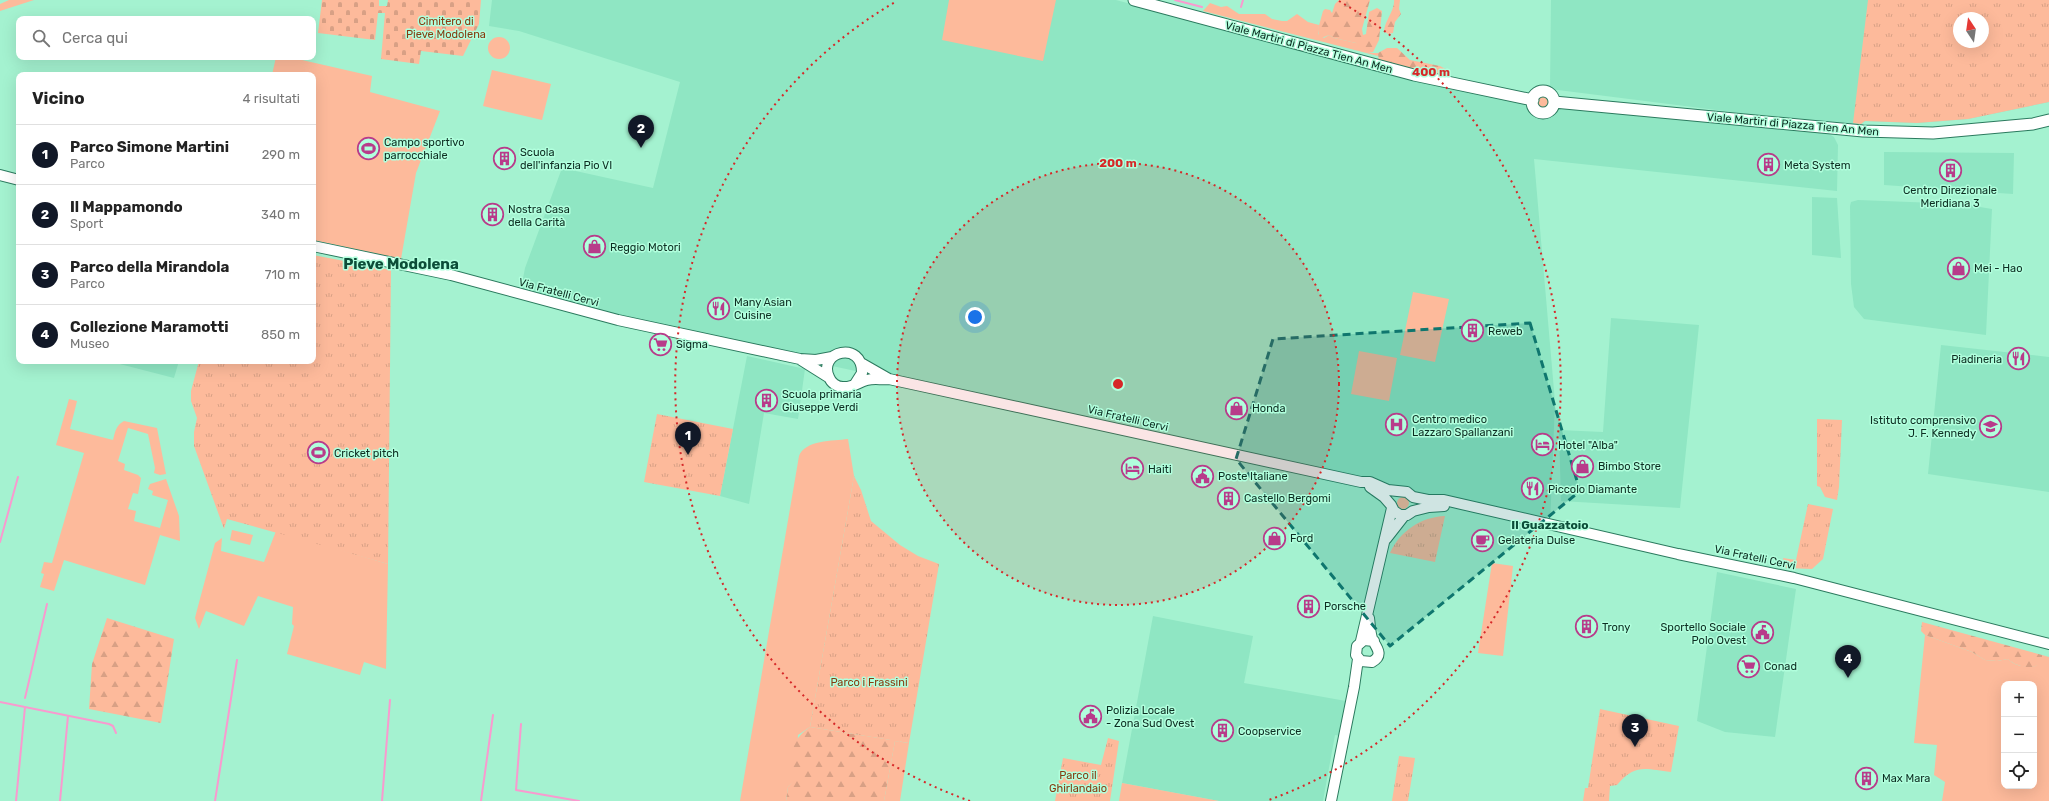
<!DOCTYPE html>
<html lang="it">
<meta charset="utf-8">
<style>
:root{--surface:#fff;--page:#f6f6f6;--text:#222;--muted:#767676;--line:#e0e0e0;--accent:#111827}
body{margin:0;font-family:Rubik,sans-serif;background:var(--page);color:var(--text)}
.controls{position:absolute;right:12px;bottom:12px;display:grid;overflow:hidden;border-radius:8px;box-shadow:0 4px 16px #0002}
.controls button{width:36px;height:36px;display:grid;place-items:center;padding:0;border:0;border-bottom:1px solid var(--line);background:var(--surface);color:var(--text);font:20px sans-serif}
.compass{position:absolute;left:1953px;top:12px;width:36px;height:36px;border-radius:50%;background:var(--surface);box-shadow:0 4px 16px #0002;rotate:347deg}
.you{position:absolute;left:975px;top:317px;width:14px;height:14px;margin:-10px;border:3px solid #fff;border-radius:50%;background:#1a73e8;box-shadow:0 0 0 6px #1a73e833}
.badge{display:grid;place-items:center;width:26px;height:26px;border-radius:50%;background:var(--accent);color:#fff;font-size:13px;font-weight:700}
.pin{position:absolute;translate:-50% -33px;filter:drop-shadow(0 1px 2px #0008)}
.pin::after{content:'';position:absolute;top:21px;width:14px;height:12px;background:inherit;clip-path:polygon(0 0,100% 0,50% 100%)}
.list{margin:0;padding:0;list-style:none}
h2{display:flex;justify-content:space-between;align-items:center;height:52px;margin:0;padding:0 16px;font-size:17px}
h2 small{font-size:13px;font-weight:400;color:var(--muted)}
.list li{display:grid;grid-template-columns:26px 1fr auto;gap:12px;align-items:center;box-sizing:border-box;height:60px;padding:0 16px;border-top:1px solid var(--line)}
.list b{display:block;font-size:15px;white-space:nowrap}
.list p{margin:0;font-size:13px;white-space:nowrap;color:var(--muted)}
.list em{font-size:13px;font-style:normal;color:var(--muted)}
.icon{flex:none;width:22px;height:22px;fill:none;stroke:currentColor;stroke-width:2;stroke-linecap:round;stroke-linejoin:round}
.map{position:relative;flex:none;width:2049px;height:801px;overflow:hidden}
.search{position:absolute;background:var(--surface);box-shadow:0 4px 16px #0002;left:16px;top:16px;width:300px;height:44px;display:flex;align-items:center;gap:10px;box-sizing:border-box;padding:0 14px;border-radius:8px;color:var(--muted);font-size:15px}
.panel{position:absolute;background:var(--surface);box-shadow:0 4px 16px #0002;left:16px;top:72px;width:300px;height:292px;border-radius:8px}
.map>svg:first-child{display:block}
</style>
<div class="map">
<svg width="2049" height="801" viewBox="0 0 2049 801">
<defs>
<pattern id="forest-firs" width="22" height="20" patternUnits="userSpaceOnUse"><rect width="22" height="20" fill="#fdba9b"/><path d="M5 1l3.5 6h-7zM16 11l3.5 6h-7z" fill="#d8a085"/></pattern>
<pattern id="cemetery-stones" width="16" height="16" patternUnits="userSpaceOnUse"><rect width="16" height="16" fill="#fdba9b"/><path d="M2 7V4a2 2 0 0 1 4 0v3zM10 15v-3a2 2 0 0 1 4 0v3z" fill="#d8a085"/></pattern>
<pattern id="park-tufts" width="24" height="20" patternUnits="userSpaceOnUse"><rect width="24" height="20" fill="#fdba9b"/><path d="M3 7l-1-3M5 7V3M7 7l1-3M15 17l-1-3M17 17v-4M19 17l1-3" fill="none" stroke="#d8a085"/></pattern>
</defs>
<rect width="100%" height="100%" fill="#a4f2d0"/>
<path fill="#8fe6c3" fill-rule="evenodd" d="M492 0H1116L1413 79 1517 101 1824 131 1834 137 1838 145 1837 191 1534 159 1555 402 1550 525 1067 417 800 359 520 294 525 268 562 168 653 188 680 82 519 31 489 26Z
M1551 0H2049V102L1968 119 1917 123 1865 121 1861 124 1748 114 1550 89ZM1959 18H1983V42H1959Z
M1884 152 2014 153 2013 194 1884 185Z
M1812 197 1837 198 1841 258 1812 255Z
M1858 200 1962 204 1992 209 1986 335 1864 319 1854 307 1851 284 1850 206 1851 202Z
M1611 318 1699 325 1680 508 1561 501 1559 430 1603 432Z
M1941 345 2049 357V492L1928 474Z
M747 356 805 369 798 419 764 413 749 504 720 496Z
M108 361H179L174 378Z
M1717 572 1796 589 1775 737 1725 732 1697 721Z
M1153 616 1253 636 1244 683 1346 701 1340 736 1335 735 1323 801H1219L1122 783Z"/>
<path fill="#fdba9b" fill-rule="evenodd" d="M9 0H34L0 11V4Z
M949 0H1056L1043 61 942 40Z
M1210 3 1221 7 1227 6 1239 14H1265L1272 19 1282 21H1287L1297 14 1308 22 1319 25 1318 34 1324 38 1329 35 1334 38 1356 43 1368 53H1378V56L1203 11Z
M488 48a11 11 0 1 1 22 0a11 11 0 1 1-22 0Z
M276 57H289L372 76 370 92 440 111 416 173 401 259 313 240V75H272Z
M492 70 551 84 542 120 483 106Z
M1535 102a8 8 0 1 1 16 0a8 8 0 1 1-16 0Z
M1413 292 1449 299 1435 362 1400 355Z
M1359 351 1397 358 1389 401 1351 394Z
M69 399 77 401 70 429 113 440C115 432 116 425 124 421L157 428 166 474 160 475 154 473 155 468 148 434 128 428 118 461 125 464 124 470 138 475 141 478 138 494 133 493 128 509 136 511 134 521 160 528 168 500 152 495 153 491 148 489 150 484 166 479 179 516 180 541 160 535 145 585 64 560 54 591 40 587 44 574 41 573 44 562 52 563 84 453 56 445Z
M848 439 854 476 810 727 798 735 795 781 788 787 786 801H740L799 456C805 440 833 441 848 439Z
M1397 503a6 6 0 1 1 12 0a6 6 0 1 1-12 0Z
M232 530 253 535 250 545 230 540Z
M276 531 388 564 386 669 364 662 360 675 287 654 294 626 292 624 293 607 258 596 244 626 206 611 199 629 195 618 197 610 215 543 222 538 221 551 264 562Z
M1492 563 1513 566 1503 656 1478 653Z
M1925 635 1972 652 1985 660 1997 661 2008 659C2016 667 2026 667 2036 666L2042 657V655L2049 657V801H1942L1945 782 1934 775 1937 745 1914 743ZM2004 684H2034V786H2004Z
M895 741 909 743 900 801H884Z
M1122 783 1219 801H1119Z"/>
<path fill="url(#forest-firs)" d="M1339 0H1370L1362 29 1363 35 1366 34 1369 12 1377 8 1382 11 1379 40 1373 52 1368 53 1358 48 1356 43 1334 38 1329 35 1319 39 1318 29 1323 11 1325 9 1330 10 1332 13 1335 4Z
M1394 0H1400L1399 9 1401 14 1395 22 1393 33 1388 34 1384 31C1385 20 1395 10 1394 0Z
M1387 48H1397L1410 60 1440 66 1449 71 1446 77 1379 63 1378 53Z
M939 564 900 742 895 741 884 801H786L788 787 794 781 790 775C792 752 790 741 810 727L891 740Z
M107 618 174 639 161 723 89 709 92 664Z
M1922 622 2042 655V662C2034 671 2016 667 2008 659L1997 661 1985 660 1972 652 1925 635 1921 631Z"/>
<path fill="url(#cemetery-stones)" d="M322 0H379V6H387L388 0H481L479 24 463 56 421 51 419 64 381 59 385 13H378L375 40 318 33Z"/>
<path fill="url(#park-tufts)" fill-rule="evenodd" d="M1868 0H2049V102L1968 119 1917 123 1865 121 1861 124 1853 123ZM1959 18H1983V42H1959Z
M313 255 391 270 388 564 227 519 224 529 194 446V432L197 418 191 401V391L199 361H313Z
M657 414 733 429 720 496 644 482Z
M1817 419 1842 420 1839 487 1837 500 1825 497 1820 487 1817 486Z
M854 476 861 490 871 521 900 545 918 556 939 564 909 743 810 727Z
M1808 504 1833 509 1823 559 1812 569 1786 568 1783 558 1796 560Z
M1445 516 1435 562 1390 553C1400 531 1421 517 1445 516Z
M1600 709 1679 726 1671 772C1646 769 1635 763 1617 785L1610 786 1609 801H1583L1585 788H1588Z
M1108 738 1119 741 1110 801H1055L1063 758 1101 765Z
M1399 756 1415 758 1408 801H1392Z"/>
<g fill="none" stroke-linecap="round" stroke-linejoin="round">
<path stroke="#f99acf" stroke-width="2" d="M1175 0 1202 7
M1241 7 1243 0
M0 542 18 477
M25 698 47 604
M0 702 109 724 113 726 116 733
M521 724 516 790 579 801
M16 801 25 707
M60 801 68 716
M215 801 237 660
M382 801 390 700
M481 801 493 715"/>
<defs>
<path id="secondary" d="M0 175 19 180
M313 246 451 275 618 320 800 359 816 360 832 357
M801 360 828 377
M861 363 889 379 1361 482H1370L1388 490 1407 492 1413 497 1428 500H1444L1678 554 1794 578 2049 644
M855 384 862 373C863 340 817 351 829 377 831 383 837 387 843 387 852 388 859 382 867 380 874 378 882 380 889 379
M1370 487 1384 497 1391 505 1394 511 1400 515H1407L1413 511 1429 507 1444 506
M1386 539 1404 516
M1369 618C1370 625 1370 635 1373 641 1378 649 1383 656 1372 662L1361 661 1356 655 1357 646 1364 640 1374 641
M1361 641 1392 508
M1331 801 1354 687 1358 659"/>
<path id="primary" d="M1134 0 1414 75 1533 100
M1532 102a11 11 0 1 1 22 0a11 11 0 1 1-22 0Z
M1554 102 1863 131 1933 133 2033 124 2049 120"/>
</defs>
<use href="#secondary" stroke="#2b7a5e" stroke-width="12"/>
<use href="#primary" stroke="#2b7a5e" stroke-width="13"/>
<use href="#secondary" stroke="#fff" stroke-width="10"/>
<use href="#primary" stroke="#fff" stroke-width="11"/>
</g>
<path fill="#0f766e" fill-opacity="0.2" stroke="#0f766e" stroke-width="3" stroke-dasharray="8 5" stroke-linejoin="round" d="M1530 323 1580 491 1390 646 1236 459 1273 339Z"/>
<circle cx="1118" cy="384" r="221" fill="#d62828" fill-opacity=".12"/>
<g fill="none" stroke="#d62828" stroke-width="2" stroke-dasharray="2 4">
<circle cx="1118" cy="384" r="221"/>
<path d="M970 801A442 442 0 0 1 897 1M1339 1A442 442 0 0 1 1266 801"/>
</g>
<defs>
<symbol id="stadium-ring" viewBox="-11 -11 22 22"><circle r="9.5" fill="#b1ffdd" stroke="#b83b8a" stroke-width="1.5"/><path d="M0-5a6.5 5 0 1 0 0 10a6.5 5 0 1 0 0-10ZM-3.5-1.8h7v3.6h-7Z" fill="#b83b8a"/></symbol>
<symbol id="building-ring" viewBox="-11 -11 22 22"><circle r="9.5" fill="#b1ffdd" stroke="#b83b8a" stroke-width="1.5"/><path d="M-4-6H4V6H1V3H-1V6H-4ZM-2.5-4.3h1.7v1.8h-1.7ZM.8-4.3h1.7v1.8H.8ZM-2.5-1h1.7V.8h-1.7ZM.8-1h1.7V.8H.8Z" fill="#b83b8a"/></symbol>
<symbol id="shop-ring" viewBox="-11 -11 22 22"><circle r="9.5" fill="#b1ffdd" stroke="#b83b8a" stroke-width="1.5"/><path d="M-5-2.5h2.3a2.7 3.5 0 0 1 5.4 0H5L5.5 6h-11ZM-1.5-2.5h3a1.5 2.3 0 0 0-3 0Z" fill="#b83b8a"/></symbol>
<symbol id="restaurant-ring" viewBox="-11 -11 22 22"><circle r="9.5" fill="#b1ffdd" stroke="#b83b8a" stroke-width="1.5"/><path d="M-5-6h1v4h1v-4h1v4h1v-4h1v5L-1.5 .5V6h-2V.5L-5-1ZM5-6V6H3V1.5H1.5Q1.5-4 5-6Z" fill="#b83b8a"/></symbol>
<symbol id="supermarket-ring" viewBox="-11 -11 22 22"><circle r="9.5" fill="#b1ffdd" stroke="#b83b8a" stroke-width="1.5"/><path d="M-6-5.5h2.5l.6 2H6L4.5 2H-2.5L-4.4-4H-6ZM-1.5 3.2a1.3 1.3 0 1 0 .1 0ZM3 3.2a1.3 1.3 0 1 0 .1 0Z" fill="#b83b8a"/></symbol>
<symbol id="hospital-ring" viewBox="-11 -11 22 22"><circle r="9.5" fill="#b1ffdd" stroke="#b83b8a" stroke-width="1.5"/><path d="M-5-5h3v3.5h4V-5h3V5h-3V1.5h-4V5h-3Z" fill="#b83b8a"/></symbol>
<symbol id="school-ring" viewBox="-11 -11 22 22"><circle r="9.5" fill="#b1ffdd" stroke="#b83b8a" stroke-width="1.5"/><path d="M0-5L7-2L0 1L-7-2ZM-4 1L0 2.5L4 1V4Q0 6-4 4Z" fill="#b83b8a"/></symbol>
<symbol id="hotel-ring" viewBox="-11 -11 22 22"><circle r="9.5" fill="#b1ffdd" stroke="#b83b8a" stroke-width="1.5"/><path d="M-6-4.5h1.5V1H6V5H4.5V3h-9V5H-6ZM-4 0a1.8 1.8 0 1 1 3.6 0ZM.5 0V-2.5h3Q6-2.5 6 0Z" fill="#b83b8a"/></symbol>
<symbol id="civic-ring" viewBox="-11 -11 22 22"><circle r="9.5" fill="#b1ffdd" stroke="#b83b8a" stroke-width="1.5"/><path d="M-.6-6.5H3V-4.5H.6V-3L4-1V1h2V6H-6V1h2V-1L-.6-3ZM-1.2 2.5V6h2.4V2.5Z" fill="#b83b8a"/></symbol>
<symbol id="cafe-ring" viewBox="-11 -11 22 22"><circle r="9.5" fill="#b1ffdd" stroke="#b83b8a" stroke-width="1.5"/><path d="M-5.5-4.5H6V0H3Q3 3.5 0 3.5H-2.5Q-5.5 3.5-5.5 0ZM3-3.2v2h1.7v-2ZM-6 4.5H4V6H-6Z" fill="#b83b8a"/></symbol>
</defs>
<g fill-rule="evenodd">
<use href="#stadium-ring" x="356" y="136" width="25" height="25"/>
<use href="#building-ring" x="492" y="146" width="25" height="25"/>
<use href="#building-ring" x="1756" y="152" width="25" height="25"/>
<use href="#building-ring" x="1938" y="158" width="25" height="25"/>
<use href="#building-ring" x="480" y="202" width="25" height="25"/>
<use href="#shop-ring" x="582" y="234" width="25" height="25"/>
<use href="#shop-ring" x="1946" y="256" width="25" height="25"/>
<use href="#restaurant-ring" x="706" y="296" width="25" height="25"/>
<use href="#building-ring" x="1460" y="318" width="25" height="25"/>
<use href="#supermarket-ring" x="648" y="332" width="25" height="25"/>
<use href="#restaurant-ring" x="2006" y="346" width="25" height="25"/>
<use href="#building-ring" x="754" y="388" width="25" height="25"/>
<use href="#shop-ring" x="1224" y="396" width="25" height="25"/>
<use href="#hospital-ring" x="1384" y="412" width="25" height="25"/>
<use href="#school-ring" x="1978" y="414" width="25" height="25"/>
<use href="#hotel-ring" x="1530" y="432" width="25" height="25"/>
<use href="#stadium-ring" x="306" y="440" width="25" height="25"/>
<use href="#shop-ring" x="1570" y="454" width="25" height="25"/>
<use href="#hotel-ring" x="1120" y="456" width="25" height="25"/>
<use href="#civic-ring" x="1190" y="464" width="25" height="25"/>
<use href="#restaurant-ring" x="1520" y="476" width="25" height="25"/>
<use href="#building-ring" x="1216" y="486" width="25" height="25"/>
<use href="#shop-ring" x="1262" y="526" width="25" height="25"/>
<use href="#cafe-ring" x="1470" y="528" width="25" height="25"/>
<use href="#building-ring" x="1296" y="594" width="25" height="25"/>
<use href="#building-ring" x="1574" y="614" width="25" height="25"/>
<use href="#civic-ring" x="1750" y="620" width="25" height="25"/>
<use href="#supermarket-ring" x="1736" y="654" width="25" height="25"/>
<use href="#civic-ring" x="1078" y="704" width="25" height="25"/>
<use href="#building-ring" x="1210" y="718" width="25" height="25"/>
<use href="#building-ring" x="1854" y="766" width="25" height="25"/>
</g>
<g text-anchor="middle" stroke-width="3" stroke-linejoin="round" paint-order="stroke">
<g font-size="11" fill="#863b10" stroke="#b1ffdd">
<text x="446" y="25">Cimitero di<tspan x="446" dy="13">Pieve Modolena</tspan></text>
<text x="869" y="686">Parco i Frassini</text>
<text x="1078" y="779">Parco il<tspan x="1078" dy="13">Ghirlandaio</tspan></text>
</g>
<g font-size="11" fill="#0c2d21" stroke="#b1ffdd">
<text transform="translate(1309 47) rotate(15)" y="4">Viale Martiri di Piazza Tien An Men</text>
<text transform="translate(1793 124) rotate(5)" y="4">Viale Martiri di Piazza Tien An Men</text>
<text transform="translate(559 292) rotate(15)" y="4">Via Fratelli Cervi</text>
<text transform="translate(1128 418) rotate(13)" y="4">Via Fratelli Cervi</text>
<text transform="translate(1755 557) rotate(12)" y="4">Via Fratelli Cervi</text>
</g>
<g font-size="11" fill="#0c2d21" stroke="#b1ffdd" text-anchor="start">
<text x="384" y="146">Campo sportivo<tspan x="384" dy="13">parrocchiale</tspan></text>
<text x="520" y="156">Scuola<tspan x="520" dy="13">dell'infanzia Pio VI</tspan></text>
<text x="1784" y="169">Meta System</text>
<text x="1950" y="194" text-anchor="middle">Centro Direzionale<tspan x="1950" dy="13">Meridiana 3</tspan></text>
<text x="508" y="213">Nostra Casa<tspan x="508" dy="13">della Carità</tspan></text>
<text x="610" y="251">Reggio Motori</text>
<text x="1974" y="272">Mei - Hao</text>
<text x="734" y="306">Many Asian<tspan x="734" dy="13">Cuisine</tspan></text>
<text x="1488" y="335">Reweb</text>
<text x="676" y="348">Sigma</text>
<text x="2002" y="363" text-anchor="end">Piadineria</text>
<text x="782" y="398">Scuola primaria<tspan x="782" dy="13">Giuseppe Verdi</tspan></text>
<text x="1252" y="412">Honda</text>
<text x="1412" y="423">Centro medico<tspan x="1412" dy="13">Lazzaro Spallanzani</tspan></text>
<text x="1976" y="424" text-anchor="end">Istituto comprensivo<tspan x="1976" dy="13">J. F. Kennedy</tspan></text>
<text x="1558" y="449">Hotel "Alba"</text>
<text x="334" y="457">Cricket pitch</text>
<text x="1598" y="470">Bimbo Store</text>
<text x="1148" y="473">Haiti</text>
<text x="1218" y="480">Poste Italiane</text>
<text x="1548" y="493">Piccolo Diamante</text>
<text x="1244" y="502">Castello Bergomi</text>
<text x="1290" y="542">Ford</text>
<text x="1498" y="544">Gelateria Dulse</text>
<text x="1324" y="610">Porsche</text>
<text x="1602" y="631">Trony</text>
<text x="1746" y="631" text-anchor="end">Sportello Sociale<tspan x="1746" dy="13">Polo Ovest</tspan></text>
<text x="1764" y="670">Conad</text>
<text x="1106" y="714">Polizia Locale<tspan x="1106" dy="13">- Zona Sud Ovest</tspan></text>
<text x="1238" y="735">Coopservice</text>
<text x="1882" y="782">Max Mara</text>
</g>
<g font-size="12" font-weight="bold" fill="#0c4d38" stroke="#b1ffdd">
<text x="1550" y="529">Il Guazzatoio</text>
</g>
<g font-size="15" font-weight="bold" fill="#0c4d38" stroke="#b1ffdd">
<text x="401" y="269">Pieve Modolena</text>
</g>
</g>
<circle cx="1118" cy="384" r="6" fill="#d62828" stroke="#b1ffdd" stroke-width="2"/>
<g font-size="12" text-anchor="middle" font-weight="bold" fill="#d62828" stroke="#b1ffdd" stroke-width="3" stroke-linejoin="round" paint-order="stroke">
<text x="1431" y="76">400 m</text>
<text x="1118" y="167">200 m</text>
</g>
</svg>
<div class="controls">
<button>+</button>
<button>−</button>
<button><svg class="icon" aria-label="locate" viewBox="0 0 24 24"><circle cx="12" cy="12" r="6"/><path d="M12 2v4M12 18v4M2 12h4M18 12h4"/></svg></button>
</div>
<svg class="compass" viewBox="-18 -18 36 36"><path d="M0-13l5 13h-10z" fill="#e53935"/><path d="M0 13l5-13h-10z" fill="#767676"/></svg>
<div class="you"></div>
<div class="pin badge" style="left:688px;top:455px">1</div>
<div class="pin badge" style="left:641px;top:148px">2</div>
<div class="pin badge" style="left:1635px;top:747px">3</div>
<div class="pin badge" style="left:1848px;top:678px">4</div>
<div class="search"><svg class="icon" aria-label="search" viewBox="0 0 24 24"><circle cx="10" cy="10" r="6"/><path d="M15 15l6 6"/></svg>Cerca qui</div>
<section class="panel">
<h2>Vicino<small>4 risultati</small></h2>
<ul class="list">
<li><span class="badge">1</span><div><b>Parco Simone Martini</b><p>Parco</p></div><em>290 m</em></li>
<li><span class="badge">2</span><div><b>Il Mappamondo</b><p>Sport</p></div><em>340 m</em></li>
<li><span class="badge">3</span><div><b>Parco della Mirandola</b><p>Parco</p></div><em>710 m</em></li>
<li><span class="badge">4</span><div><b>Collezione Maramotti</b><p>Museo</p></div><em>850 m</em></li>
</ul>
</section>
</div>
